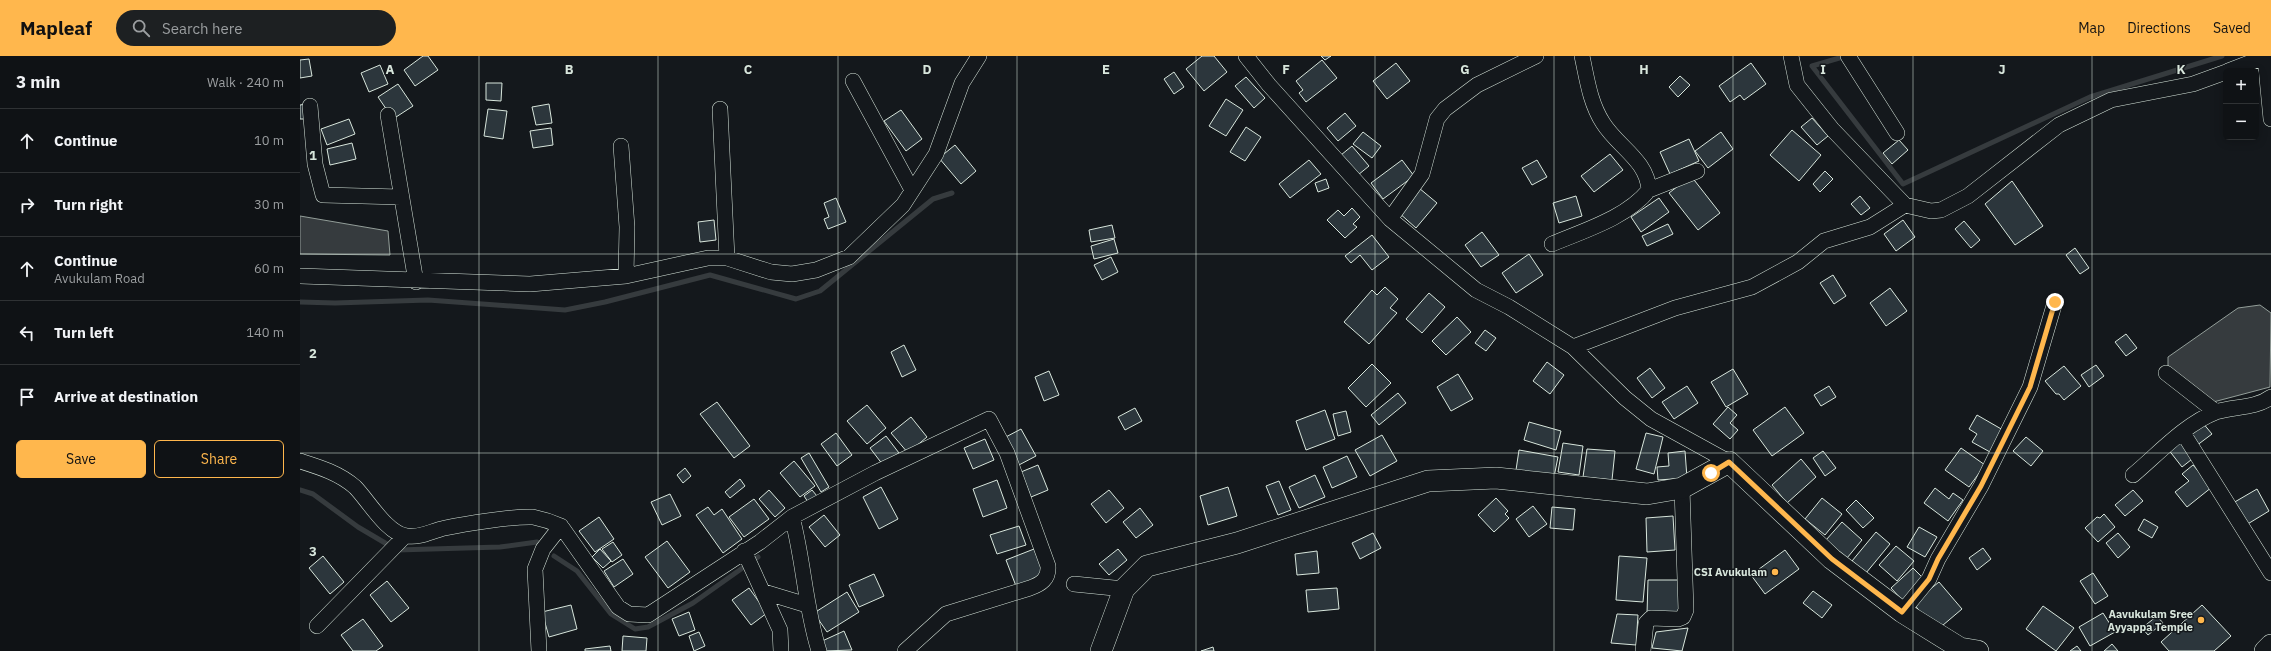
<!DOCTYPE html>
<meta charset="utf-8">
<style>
:root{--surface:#0f1215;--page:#1d2022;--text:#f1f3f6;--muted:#9b9ea0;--line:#2f3234;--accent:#ffb74d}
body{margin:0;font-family:"IBM Plex Sans",sans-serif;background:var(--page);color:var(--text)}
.controls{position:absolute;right:12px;top:12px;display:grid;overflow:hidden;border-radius:6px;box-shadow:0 2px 10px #0003}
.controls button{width:36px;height:36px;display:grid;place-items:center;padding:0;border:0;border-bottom:1px solid var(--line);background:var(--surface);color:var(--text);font:20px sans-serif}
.stop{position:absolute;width:12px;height:12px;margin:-9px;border:3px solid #ffb74d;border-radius:50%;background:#fff}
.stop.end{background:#ffb74d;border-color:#fff;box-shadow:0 1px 4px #0008}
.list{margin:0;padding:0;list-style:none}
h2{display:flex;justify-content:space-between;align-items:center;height:52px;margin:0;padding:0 16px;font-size:17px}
h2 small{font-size:13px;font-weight:400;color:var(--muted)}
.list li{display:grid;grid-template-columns:26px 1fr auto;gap:12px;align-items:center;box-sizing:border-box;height:64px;padding:0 16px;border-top:1px solid var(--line)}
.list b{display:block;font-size:15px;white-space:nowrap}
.list p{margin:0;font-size:13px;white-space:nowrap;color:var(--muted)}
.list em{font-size:13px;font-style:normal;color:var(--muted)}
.actions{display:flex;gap:8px;padding:12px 16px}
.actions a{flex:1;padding:9px 0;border:1px solid var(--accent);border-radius:6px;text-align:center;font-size:14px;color:var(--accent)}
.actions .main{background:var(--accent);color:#111}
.icon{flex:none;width:22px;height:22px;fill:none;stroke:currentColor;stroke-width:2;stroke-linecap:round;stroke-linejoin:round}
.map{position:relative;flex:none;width:1971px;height:595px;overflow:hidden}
header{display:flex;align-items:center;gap:24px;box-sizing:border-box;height:56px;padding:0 20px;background:var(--accent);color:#111}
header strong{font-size:19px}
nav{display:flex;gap:22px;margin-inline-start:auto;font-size:14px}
.search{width:280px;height:36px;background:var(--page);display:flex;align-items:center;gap:10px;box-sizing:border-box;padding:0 14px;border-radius:22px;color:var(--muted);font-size:15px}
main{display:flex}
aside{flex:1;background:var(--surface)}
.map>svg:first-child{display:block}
</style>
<header>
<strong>Mapleaf</strong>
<div class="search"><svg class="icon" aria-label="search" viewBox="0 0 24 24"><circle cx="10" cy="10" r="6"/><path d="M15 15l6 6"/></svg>Search here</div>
<nav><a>Map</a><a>Directions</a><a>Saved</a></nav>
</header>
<main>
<aside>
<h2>3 min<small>Walk · 240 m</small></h2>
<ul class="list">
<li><svg class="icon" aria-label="ahead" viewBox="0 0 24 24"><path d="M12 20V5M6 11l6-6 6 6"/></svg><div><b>Continue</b></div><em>10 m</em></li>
<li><svg class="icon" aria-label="right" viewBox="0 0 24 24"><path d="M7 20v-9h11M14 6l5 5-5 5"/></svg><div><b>Turn right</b></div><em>30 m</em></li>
<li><svg class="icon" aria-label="ahead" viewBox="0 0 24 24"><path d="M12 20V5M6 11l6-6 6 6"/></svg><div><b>Continue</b><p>Avukulam Road</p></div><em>60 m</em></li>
<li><svg class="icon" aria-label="left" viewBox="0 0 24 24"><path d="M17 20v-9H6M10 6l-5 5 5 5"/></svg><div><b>Turn left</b></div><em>140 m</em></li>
<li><svg class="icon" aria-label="arrive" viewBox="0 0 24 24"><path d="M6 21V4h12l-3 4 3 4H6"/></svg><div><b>Arrive at destination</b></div></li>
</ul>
<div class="actions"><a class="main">Save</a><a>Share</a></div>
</aside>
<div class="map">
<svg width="1971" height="595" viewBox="0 0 1971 595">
<rect width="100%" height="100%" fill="#14181c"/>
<path fill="#363b3e" stroke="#939e99" d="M0 160 88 175 90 199 0 198Z
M1960 249 1971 257 1970 331 1902 349 1868 312V301L1938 252Z"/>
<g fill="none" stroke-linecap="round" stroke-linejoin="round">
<path stroke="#363b3e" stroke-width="5" d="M1546 0 1512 10 1603 128 1790 41 1922 0
M0 246 35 247 128 244 265 254 305 246 410 219 496 243 520 235 633 143 652 137
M0 434 13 438 58 471 97 494 200 491 237 486
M254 500 277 515 311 558 335 573 348 571 393 547 458 501"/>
</g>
<path fill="#2c363c" stroke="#d8e6dc" d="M123 0H128L138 14 115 30 104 14Z
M902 0H914L927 16 904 35 886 13Z
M1021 0H1031L1025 4Z
M9 3 12 20 0 22V4Z
M1022 4 1037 22 1006 46 999 37 1003 34 996 25Z
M1096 7 1110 25 1087 43 1073 25Z
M1451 7 1466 28 1444 44 1440 39 1430 46 1419 30Z
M80 9 88 28 69 36 61 17Z
M874 16 884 31 874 38 864 23Z
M1380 20 1390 29 1378 41 1369 31Z
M946 21 965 42 954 52 935 30Z
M186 27H202L201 45 186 44Z
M98 28 113 50 93 63 78 41Z
M926 43 943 54 926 80 909 70Z
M6 48 8 63H0V49Z
M249 48 252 67 236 69 232 51Z
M188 53 207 55 203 83 184 80Z
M601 54 622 83 606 95 584 65Z
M1045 57 1056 70 1038 85 1027 72Z
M1512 62 1528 80 1517 89 1501 71Z
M49 63 55 78 27 89 21 73Z
M946 71 961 81 945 105 930 96Z
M251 72 253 89 233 92 230 75Z
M1492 74 1521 99 1499 125 1470 99Z
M1063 76 1081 90 1072 102 1053 88Z
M1421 76 1433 93 1408 112 1395 95Z
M1389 83 1399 105 1370 118 1360 96Z
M1599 84 1608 94 1592 108 1583 97Z
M52 87 56 103 30 109 27 93Z
M655 89 676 115 661 128 639 102Z
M1052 90 1069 110 1058 119 1041 99Z
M1310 98 1323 114 1294 136 1281 120Z
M1009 104 1021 118 990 142 979 128Z
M1102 104 1114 120 1083 143 1071 127Z
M1237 104 1247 121 1232 129 1222 112Z
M1525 115 1533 123 1520 136 1513 128Z
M1391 120 1420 157 1398 174 1369 137Z
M1026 123 1029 132 1018 136 1015 127Z
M1712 125 1743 170 1715 189 1685 148Z
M1119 132 1137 147 1116 172 1098 156Z
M1276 140 1282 160 1259 167 1253 147Z
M1560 140 1570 152 1561 159 1551 148Z
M536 142 546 166 528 173 524 163 529 161 524 147Z
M1359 142 1369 156 1341 176 1331 161Z
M1052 152 1060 161 1053 168 1057 171 1045 182 1027 164 1038 154 1044 160Z
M414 164 416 184 400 186 398 166Z
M1603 164 1615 181 1596 195 1584 178Z
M1664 165 1680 184 1671 192 1655 173Z
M1368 168 1373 178 1347 190 1342 180Z
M812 169 815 182 791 186 789 174Z
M1182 176 1199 199 1181 211 1165 189Z
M1072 179 1089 201 1072 214 1060 199 1051 207 1045 200Z
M814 183 818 197 794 203 791 190Z
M1775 192 1789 212 1780 218 1766 199Z
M1229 198 1243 219 1216 237 1202 217Z
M811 201 818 216 802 224 794 209Z
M1533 219 1546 240 1534 248 1520 227Z
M1085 231 1098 243 1090 252 1097 257 1069 288 1044 266 1072 234 1077 239Z
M1590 232 1607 255 1586 270 1570 247Z
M1129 237 1145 251 1122 277 1106 263Z
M1157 261 1171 276 1146 299 1132 285Z
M1185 274 1196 282 1186 295 1175 287Z
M1826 278 1837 292 1826 300 1815 286Z
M604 289 616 314 602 321 591 296Z
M1247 306 1264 319 1250 338 1233 325Z
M1072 308 1091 327 1066 351 1048 332Z
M1796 309 1804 320 1789 331 1781 319Z
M1764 310 1781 330 1764 344 1759 338H1756L1745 325Z
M1350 312 1365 332 1352 342 1337 322Z
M1433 313 1448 338 1426 351 1411 326Z
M749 315 759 339 744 345 735 321Z
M1158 318 1173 343 1151 355 1137 331Z
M1387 330 1398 347 1374 363 1362 346Z
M1529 330 1536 341 1521 350 1514 339Z
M1098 337 1106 347 1079 369 1071 359Z
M417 346 450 390 434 402 400 358Z
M567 349 586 372 567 388 547 365Z
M1428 351 1437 359 1430 367 1438 374 1430 383 1413 368Z
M1485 351 1504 377 1472 400 1453 374Z
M835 352 842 365 825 374 818 361Z
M1025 354 1035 383 1006 394 996 365Z
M1046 355 1051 376 1038 380 1033 358Z
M1677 359 1703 374 1690 396 1672 386 1677 378 1669 373Z
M611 361 627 381 608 397 591 377Z
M1229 366 1261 375 1256 394 1224 384Z
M1902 366 1912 378 1896 390 1886 379Z
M721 373 736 400 717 410 702 383Z
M536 377 552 399 537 410 521 388Z
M1346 377 1363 381 1354 418 1336 413Z
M1082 379 1097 405 1070 420 1055 394Z
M586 380 599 397 583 409 570 392Z
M1726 381 1743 395 1731 410 1713 395Z
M1882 382 1896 400 1882 411 1868 393Z
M685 383 694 404 673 413 664 392Z
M1263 387 1283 390 1279 419 1258 416Z
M1661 392 1685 409 1669 431 1645 414Z
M1287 393 1315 395 1312 424 1283 421Z
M1219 394 1258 401 1254 421 1216 414Z
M1385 395 1387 422 1358 424 1357 411 1369 410 1368 397Z
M1523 395 1536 412 1525 420 1513 402Z
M509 397 529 431 521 436 501 402Z
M1047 400 1057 421 1032 432 1023 411Z
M1501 403 1516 421 1487 447 1472 429Z
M494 405 515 430 500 441 480 417Z
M738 409 748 434 731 441 721 416Z
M1893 409 1912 431 1887 451 1875 436 1889 425 1882 418Z
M385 412 391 420 383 427 377 419Z
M1015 419 1025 441 999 452 989 431Z
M440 423 445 430 430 442 425 436Z
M697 424 707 452 683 461 673 433Z
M979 425 991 454 978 459 966 430Z
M581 431 598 463 579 473 563 441Z
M928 431 937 460 908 469 900 440Z
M1635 432 1649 443 1653 437 1663 444 1648 465 1624 447Z
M1957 433 1969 455 1946 469 1933 447Z
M469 434 485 452 475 461 459 443Z
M512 434 517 440 508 446 504 440Z
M809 434 824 452 806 467 791 448Z
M1833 434 1843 445 1825 460 1815 449Z
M370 438 381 460 362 469 351 446Z
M1196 442 1208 455 1205 458 1209 462 1194 476 1178 459Z
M1522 442 1542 458 1525 479 1505 463Z
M454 443 469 463 444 481 429 461Z
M1556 444 1574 462 1563 472 1546 454Z
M1233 450 1247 468 1229 481 1216 463Z
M408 451 414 459 422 453 442 483 423 497 396 459Z
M1252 451 1275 453 1273 474 1250 472Z
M840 452 853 469 836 482 823 466Z
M1804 458 1815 471 1798 486 1785 472 1797 461 1800 462Z
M524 459 540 479 525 491 509 471Z
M1373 460 1375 494 1347 496 1346 462Z
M299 461 314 483 295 496 279 475Z
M1844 463 1858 471 1852 482 1838 474Z
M1542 466 1562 484 1547 502 1526 484Z
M719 470 726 489 697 498 690 479Z
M1619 471 1637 481 1625 501 1607 491Z
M1576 476 1590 488 1566 517 1552 505Z
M1073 477 1081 492 1060 503 1052 487Z
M1818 477 1830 491 1818 502 1806 487Z
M367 485 390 516 368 532 345 501Z
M313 486 322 499 312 506 302 493Z
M1596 490 1614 505 1597 525 1579 509Z
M1683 492 1691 503 1677 514 1669 502Z
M300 493 311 505 303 512 292 501Z
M734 493 745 520 716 530 706 504Z
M818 493 827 504 809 519 799 508Z
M1485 494 1499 513 1465 538 1451 519Z
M1017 495 1019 517 997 519 995 498Z
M23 500 44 526 30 538 9 512Z
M1319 500 1347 502 1343 546 1316 544Z
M323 503 333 518 314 531 304 515Z
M1613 512 1625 524 1603 545 1591 532Z
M1793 517 1808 540 1795 548 1780 525Z
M574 518 584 540 559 551 549 529Z
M1348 524H1380L1379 558H1347Z
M87 525 109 552 91 566 70 539Z
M1639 526 1662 553 1636 575 1613 547Z
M449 532 467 557 451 569 432 544Z
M1037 532 1039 553 1008 556 1006 534Z
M1513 535 1532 549 1522 562 1503 547Z
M547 536 559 556 527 576 514 557Z
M271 549 277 573 249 581 242 556Z
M1902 549 1931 580 1914 595H1869L1861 586Z
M1743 550 1774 572 1756 595 1726 573Z
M389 556 395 574 379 580 372 563Z
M1803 557 1815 576 1790 590 1779 571Z
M1317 558 1338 559 1336 589 1311 587Z
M1857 560 1863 567 1848 579 1842 572Z
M63 563 83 590 76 595H53L41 579Z
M1388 572 1382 595 1352 592 1356 576Z
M544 575 552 594 524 595 520 586Z
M399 576 405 590 394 595 389 580Z
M323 580 347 582 346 595H322Z
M1812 588 1818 595H1804Z
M310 590 311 595H285V593Z
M1777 590 1781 595H1770Z
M913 591 914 595H901Z"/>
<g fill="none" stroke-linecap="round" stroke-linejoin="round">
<defs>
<path id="street" d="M946 0 969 29 1090 163 1176 234 1209 251 1273 291 1325 342 1351 363 1429 406
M1491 0 1497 29 1532 73 1605 149 1631 155 1641 154 1668 140 1759 69 1811 44 1893 28 1926 16
M1548 0 1597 77
M1965 1 1971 63
M1928 15 1967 0
M553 25 612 134
M10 50 15 108 23 139 101 141
M420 53 427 202
M88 59 116 226
M321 90 327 171 326 220
M1349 134 1397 115
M1090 163 1122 118 1137 63 1145 53 1177 29 1236 0
M1252 188C1285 174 1326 162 1349 134 1347 104 1318 91 1303 67 1290 47 1287 23 1282 0
M0 220 230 228 326 220 408 202H427L471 216 492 218 516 214 549 201 603 149 636 98 662 27 679 0
M1273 291 1375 252 1452 231 1498 206 1524 185 1570 171 1605 149
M1866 317 1916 356
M1883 377 1971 517
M0 405C19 411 39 417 55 431 68 444 87 478 107 480 121 482 131 475 145 472 164 468 214 460 233 461 243 463 252 466 261 470L318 551 329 558 348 559 460 486 492 461C504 506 505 551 519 595
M1833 419C1858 398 1885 368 1916 356 1934 350 1955 353 1971 341
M492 461 575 417 689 363 707 397 748 510C749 523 741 528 730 532L646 558 605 595
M444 495 480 574 481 595
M774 528 824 533
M464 536 507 549
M1602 556 1629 523 1638 503 1681 430 1730 331 1755 246
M17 570 105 480
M239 595 235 513 243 493 261 470
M1343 595 1346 567 1351 562 1378 563 1383 561 1386 554 1382 432"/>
<path id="secondary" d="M801 595 824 533 847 510 937 487 1128 425 1196 422 1347 438 1382 432 1429 406 1532 503 1602 556 1660 592 1678 595
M1965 595 1971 589"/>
</defs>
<use href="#street" stroke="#d8e6dc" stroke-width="16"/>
<use href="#secondary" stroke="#d8e6dc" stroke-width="22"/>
<use href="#street" stroke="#14181c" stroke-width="15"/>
<use href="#secondary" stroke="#14181c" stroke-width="21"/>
</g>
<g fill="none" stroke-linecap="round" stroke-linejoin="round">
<path stroke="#ffb74d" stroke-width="5" d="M1411 417 1429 406 1532 503 1602 556 1629 523 1638 503 1681 430 1730 331 1755 246"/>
</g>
<path fill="none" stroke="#d8e6dc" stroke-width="1" stroke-opacity="0.55" d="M179 0V595M358 0V595M538 0V595M717 0V595M896 0V595M1075 0V595M1254 0V595M1433 0V595M1613 0V595M1792 0V595M0 198H1971M0 397H1971"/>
<g fill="#ffb74d" stroke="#14181c" stroke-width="1.5">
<circle cx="1475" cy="516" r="4"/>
<circle cx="1901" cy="564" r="4"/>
</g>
<g text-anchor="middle" stroke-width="3" stroke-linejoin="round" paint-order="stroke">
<g font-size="11" font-weight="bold" fill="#d8e6dc" stroke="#14181c" text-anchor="end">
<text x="1467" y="520">CSI Avukulam</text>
<text x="1893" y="562">Aavukulam Sree<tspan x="1893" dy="13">Ayyappa Temple</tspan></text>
</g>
</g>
<g font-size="13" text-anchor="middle" font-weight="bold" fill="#d8e6dc" stroke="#14181c" stroke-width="3" stroke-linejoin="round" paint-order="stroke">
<text x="90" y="18">A</text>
<text x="269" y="18">B</text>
<text x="448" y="18">C</text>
<text x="627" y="18">D</text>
<text x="806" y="18">E</text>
<text x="986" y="18">F</text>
<text x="1165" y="18">G</text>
<text x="1344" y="18">H</text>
<text x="1523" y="18">I</text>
<text x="1702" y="18">J</text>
<text x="1881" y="18">K</text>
<text x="13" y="104">1</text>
<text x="13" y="302">2</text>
<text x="13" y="500">3</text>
</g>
</svg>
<div class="controls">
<button>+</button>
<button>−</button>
</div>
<div class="stop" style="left:1411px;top:417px"></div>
<div class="stop end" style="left:1755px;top:246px"></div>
</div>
</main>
